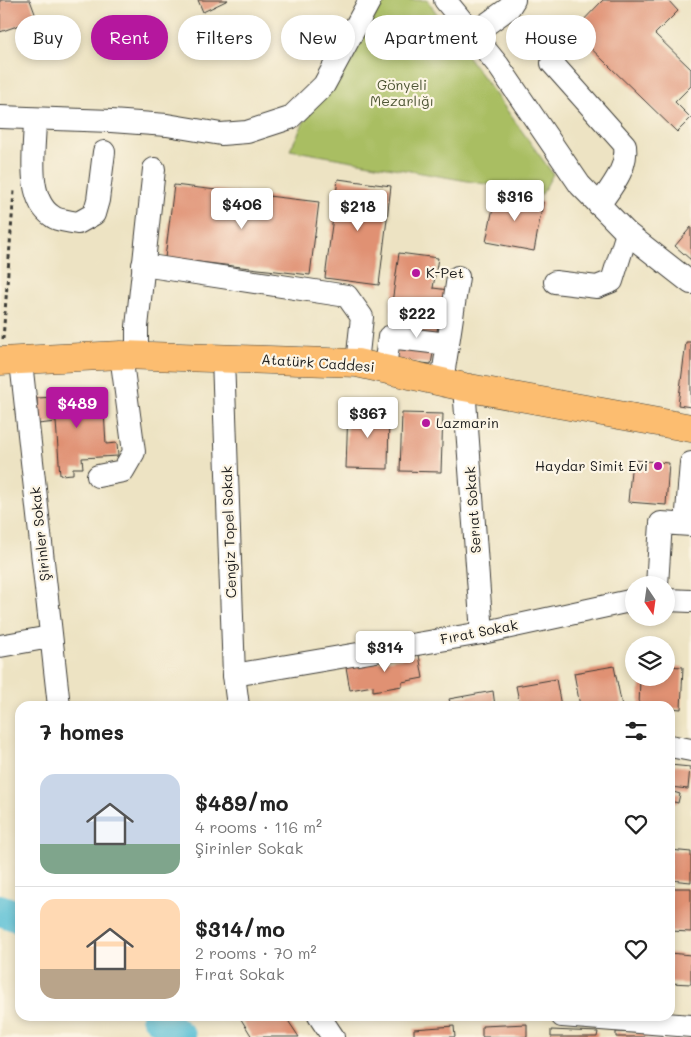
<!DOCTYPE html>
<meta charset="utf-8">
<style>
body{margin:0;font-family:Mali,sans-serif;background:#f6f6f6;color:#222;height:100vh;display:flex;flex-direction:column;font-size:19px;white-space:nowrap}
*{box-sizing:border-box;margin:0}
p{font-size:16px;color:#767676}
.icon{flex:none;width:28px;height:28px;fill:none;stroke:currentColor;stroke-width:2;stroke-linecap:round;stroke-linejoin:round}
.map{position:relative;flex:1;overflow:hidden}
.sheet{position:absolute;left:15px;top:701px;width:660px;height:320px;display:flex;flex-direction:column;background:#fff;border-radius:15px;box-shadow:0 2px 8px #0003}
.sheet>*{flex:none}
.guide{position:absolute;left:15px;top:15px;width:661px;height:45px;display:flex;gap:10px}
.needle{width:32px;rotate:167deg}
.controls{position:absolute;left:625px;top:576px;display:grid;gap:10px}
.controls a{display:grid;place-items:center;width:50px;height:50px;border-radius:50%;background:#fff;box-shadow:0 2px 8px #0003;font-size:25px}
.price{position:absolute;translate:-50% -42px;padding:0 11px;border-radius:5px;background:#fff;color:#222;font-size:16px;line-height:32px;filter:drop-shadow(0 1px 2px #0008)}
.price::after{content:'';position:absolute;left:50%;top:30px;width:15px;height:11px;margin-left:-8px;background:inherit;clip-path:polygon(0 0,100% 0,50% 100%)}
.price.on{background:#b5179e;color:#fff}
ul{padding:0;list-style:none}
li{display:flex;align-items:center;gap:15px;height:125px;padding:0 25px}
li+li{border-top:1px solid #e0e0e0}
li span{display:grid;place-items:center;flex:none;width:140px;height:100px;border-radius:15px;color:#555}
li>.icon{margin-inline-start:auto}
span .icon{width:60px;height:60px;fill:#fffc;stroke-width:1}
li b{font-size:21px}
h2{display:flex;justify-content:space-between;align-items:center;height:60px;padding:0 25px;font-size:21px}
.chip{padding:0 18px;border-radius:22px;background:#fff;box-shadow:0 2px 8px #0003;font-size:18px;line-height:45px}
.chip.on{background:#b5179e;color:#fff}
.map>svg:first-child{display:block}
.green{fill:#a9be62;stroke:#626d3f}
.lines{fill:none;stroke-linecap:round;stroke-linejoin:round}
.river{stroke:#58bfd6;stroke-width:32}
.building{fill:#e09173}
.minor-casing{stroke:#3b3a35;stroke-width:24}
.major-casing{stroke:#3b3a35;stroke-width:29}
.path{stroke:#3b3a35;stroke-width:3;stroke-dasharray:4 4;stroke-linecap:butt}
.minor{stroke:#fff;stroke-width:22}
.major{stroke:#fcbd6f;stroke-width:28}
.poi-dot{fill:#b5179e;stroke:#fcf5e5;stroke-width:2}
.labels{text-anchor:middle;stroke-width:4.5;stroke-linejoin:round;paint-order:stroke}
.park-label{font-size:14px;fill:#4d5534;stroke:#fcf5e5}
.poi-label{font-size:14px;fill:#1c1c1c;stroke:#fcf5e5;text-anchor:start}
.street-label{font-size:14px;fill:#1c1c1c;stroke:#fcf5e5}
</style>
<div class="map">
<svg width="691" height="1037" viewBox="0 0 691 1037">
<rect width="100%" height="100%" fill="#fcf5e5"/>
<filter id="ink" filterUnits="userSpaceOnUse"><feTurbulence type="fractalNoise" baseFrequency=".02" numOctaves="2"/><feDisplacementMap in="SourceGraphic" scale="10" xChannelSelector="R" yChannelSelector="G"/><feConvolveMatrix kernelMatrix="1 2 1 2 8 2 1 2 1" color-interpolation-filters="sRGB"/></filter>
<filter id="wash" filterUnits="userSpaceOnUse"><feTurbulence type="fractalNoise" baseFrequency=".0096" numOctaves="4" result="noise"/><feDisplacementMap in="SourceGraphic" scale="20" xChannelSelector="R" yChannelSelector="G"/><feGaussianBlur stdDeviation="1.12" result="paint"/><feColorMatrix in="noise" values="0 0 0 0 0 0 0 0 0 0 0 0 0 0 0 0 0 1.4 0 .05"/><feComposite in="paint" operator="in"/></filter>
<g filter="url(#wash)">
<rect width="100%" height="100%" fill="#ede3c3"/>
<path class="green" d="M 364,0 L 427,0 L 553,174 L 542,194 L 290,150 Z"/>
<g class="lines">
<g class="river">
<path d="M 0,910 L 20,917"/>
<path d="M 157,1016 L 180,1037"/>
</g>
</g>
<g id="blocks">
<g class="building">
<path d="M 0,0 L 30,0 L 37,19 L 0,32 Z"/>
<path d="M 198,0 L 228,0 L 203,12 Z"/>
<path d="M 603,0 L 668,0 L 678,11 L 655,34 L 691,69 L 691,86 L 675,102 L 691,118 L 677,132 L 573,31 Z"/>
<path d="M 338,179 L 391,186 L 379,285 L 325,278 Z"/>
<path d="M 174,185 L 319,202 L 310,275 L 165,258 Z"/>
<path d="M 496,193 L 543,202 L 534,251 L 486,242 Z"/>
<path d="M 691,227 L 691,260 L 675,246 Z"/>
<path d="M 399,253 L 438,258 L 433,288 L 449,290 L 445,318 L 391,310 Z"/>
<path d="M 403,314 L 439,320 L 431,364 L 396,360 Z"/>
<path d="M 686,342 L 691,342 L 691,407 L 678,405 Z"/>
<path d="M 103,394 L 106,444 L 117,443 L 118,456 L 82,458 L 83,468 L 73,468 L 73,474 L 60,475 L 56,422 L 38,424 L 37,398 Z"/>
<path d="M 348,409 L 389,410 L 388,469 L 346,468 Z"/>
<path d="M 402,413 L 443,414 L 441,472 L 400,471 Z"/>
<path d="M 632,460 L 669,463 L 666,505 L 628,502 Z"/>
<path d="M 419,655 L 423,678 L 402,682 L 402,686 L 373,691 L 373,686 L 350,690 L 346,667 Z"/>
<path d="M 614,666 L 622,706 L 580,706 L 574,673 Z"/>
<path d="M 666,666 L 683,667 L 681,709 L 670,708 L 670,706 L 639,706 L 640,678 L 666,678 Z"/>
<path d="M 556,679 L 561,706 L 520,706 L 516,686 Z"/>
<path d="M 493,691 L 495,706 L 451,706 L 449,699 Z"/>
<path d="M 670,765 L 690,767 L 688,789 L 670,787 Z"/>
<path d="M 670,791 L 680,794 L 678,803 L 670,801 Z"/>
<path d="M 670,850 L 691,852 L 691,882 L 670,880 Z"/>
<path d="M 670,888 L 691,888 L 691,932 L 670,931 Z"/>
<path d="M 670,953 L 691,955 L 691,984 L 670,983 Z"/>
<path d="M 239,1016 L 285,1016 L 299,1037 L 252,1037 Z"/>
<path d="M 527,1024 L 527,1037 L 482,1037 L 482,1026 Z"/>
<path d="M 454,1026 L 455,1037 L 414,1037 L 414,1029 Z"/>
<path d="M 551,1030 L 598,1032 L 597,1037 L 551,1037 Z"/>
<path d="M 616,1032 L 663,1034 L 663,1037 L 616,1037 Z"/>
</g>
</g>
</g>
<g filter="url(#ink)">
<use href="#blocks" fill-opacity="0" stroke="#3b3a35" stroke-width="1"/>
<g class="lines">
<defs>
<g id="minor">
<path d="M 445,0 L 498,65 L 580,185 L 627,233 L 691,283"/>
<path d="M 473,34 L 509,8 L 514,0"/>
<path d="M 552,63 L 625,145 C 628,168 612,186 599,205"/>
<path d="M 0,117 L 111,121 L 167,125 L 221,134 L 247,132 L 290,118 L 324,85 L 370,0"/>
<path d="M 35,119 C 35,148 25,198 52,216 C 58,221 70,221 78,223 L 94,214 L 98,200 L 104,152"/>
<path d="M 143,265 L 347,296 L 362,317 L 357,363"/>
<path d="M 555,282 L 597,287 L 612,281 L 627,233"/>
<path d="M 448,344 L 458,277"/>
<path d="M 137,356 L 137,327 L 154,169"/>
<path d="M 223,358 L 234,675 L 238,706"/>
<path d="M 21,362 L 59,706"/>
<path d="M 385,368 L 389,337 L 448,344 L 442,381"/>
<path d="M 464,387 L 482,633"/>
<path d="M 98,476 L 123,471 L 134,452 L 121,355"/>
<path d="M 686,524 L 691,463"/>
<path d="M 657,585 L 661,523 L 691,525"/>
<path d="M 666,600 L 691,601"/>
<path d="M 0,646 L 50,637"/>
<path d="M 234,675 L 482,633 L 634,600"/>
<path d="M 670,746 L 691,750"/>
<path d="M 319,1016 L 333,1037"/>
<path d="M 562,1016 L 691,1026"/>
</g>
<path id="major" d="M 0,361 L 121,355 L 357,363 L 464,387 L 691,428"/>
</defs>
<use href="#minor" class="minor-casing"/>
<use href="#major" class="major-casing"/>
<path class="path" d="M 3,339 L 14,191"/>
<use href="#minor" class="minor"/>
<use href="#major" class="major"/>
</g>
</g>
<g class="poi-dot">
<circle cx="416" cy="273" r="5"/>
<circle cx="426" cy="423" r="5"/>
<circle cx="658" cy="466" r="5"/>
</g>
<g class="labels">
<g class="park-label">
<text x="402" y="90">Gönyeli<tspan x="402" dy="16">Mezarlığı</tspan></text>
</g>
<g class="poi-label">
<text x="426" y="278">K-Pet</text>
<text x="436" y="428">Lazmarin</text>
<text x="648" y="471" text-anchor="end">Haydar Simit Evi</text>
</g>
<g class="street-label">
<text transform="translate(318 363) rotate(4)" y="5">Atatürk Caddesi</text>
<text transform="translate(473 510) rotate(-94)" y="5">Serıat Sokak</text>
<text transform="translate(229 532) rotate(-92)" y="5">Cengiz Topel Sokak</text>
<text transform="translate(40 534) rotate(-96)" y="5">Şirinler Sokak</text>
<text transform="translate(479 632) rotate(-11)" y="5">Fırat Sokak</text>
</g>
</g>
</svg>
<div class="controls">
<a><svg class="needle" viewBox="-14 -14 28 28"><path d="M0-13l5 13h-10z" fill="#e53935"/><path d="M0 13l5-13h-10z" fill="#767676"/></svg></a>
<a><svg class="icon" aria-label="layers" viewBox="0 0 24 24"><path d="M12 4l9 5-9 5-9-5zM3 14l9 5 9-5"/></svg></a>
</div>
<b class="price" style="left:515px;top:222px">$316</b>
<b class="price" style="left:242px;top:230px">$406</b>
<b class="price" style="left:358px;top:232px">$218</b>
<b class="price" style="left:417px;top:339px">$222</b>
<b class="price on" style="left:77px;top:429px">$489</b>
<b class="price" style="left:368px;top:439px">$367</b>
<b class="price" style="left:385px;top:673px">$314</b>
<div class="guide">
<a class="chip">Buy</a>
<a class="chip on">Rent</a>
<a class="chip">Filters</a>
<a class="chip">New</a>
<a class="chip">Apartment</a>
<a class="chip">House</a>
</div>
<section class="sheet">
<h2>7 homes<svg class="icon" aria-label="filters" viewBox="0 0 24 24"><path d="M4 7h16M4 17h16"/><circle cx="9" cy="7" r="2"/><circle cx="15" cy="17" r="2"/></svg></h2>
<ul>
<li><span style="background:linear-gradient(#c9d6e8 70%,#7fa58c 0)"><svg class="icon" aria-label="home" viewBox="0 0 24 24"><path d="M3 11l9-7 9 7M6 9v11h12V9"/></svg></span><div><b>$489/mo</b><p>4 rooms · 116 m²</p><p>Şirinler Sokak</p></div><svg class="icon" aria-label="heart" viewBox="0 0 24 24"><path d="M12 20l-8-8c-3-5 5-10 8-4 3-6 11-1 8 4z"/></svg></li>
<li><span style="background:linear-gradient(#ffd9b3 70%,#b9a48a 0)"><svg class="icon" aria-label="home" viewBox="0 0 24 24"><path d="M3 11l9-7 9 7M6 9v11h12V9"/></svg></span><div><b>$314/mo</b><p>2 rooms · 70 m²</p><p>Fırat Sokak</p></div><svg class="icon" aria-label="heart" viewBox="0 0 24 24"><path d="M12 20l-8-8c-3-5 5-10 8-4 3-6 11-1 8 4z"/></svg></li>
</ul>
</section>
</div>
